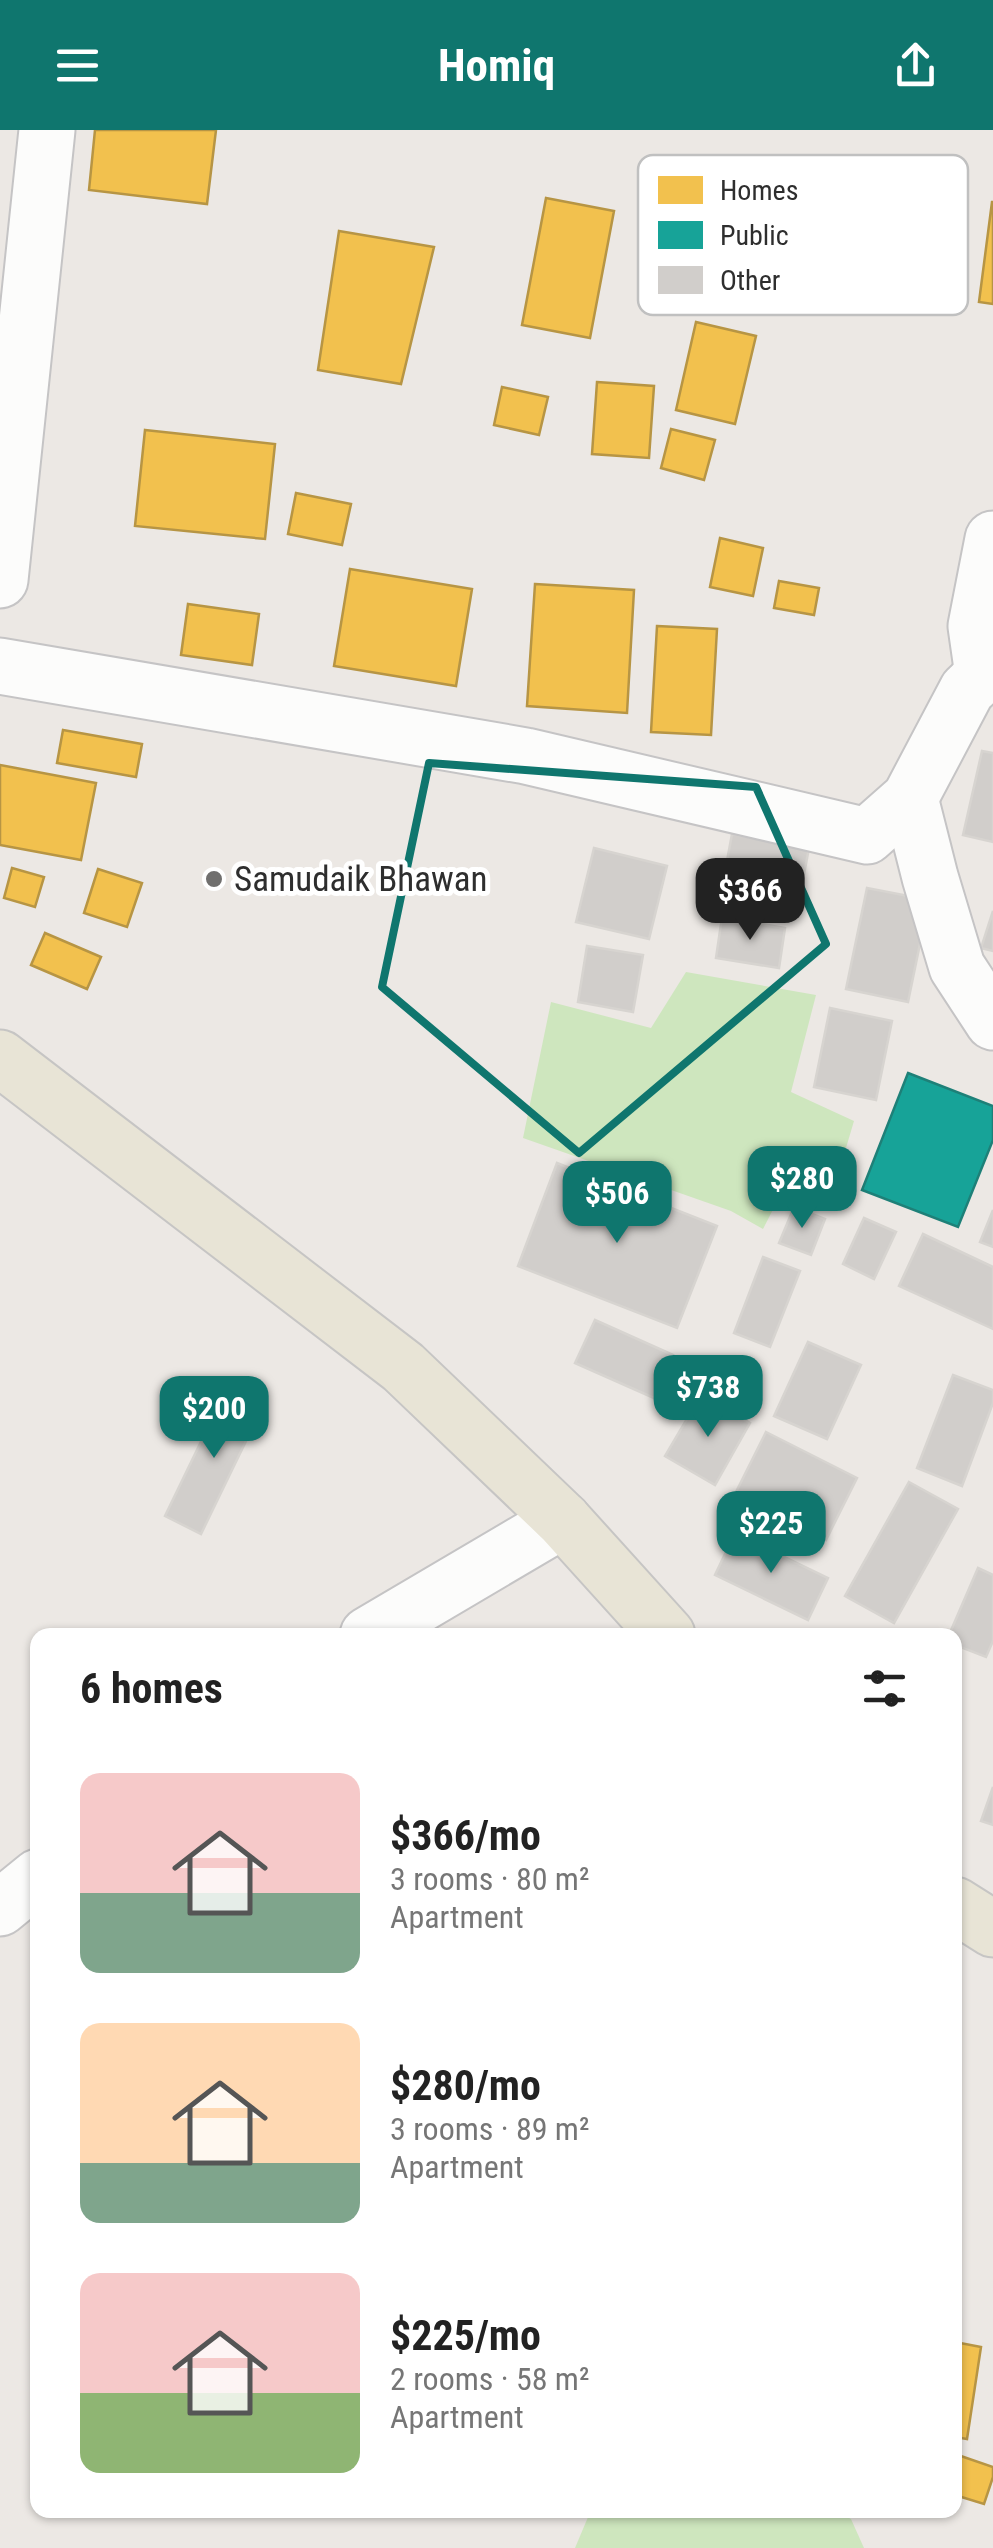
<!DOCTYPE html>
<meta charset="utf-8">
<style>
body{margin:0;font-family:"Roboto Condensed",sans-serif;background:#f6f6f6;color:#222;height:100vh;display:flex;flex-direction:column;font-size:38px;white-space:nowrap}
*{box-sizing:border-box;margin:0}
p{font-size:32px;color:#767676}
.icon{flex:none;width:55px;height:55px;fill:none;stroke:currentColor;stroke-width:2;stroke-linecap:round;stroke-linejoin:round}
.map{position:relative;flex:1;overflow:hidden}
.details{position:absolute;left:30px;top:1498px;width:932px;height:890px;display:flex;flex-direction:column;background:#fff;border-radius:20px;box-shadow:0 2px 8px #0004}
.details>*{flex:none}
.price{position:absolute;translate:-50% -85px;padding:0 22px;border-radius:20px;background:#0f766e;color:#fff;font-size:32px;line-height:65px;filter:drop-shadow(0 2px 5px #0008)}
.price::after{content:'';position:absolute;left:50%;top:60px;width:30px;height:22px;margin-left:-15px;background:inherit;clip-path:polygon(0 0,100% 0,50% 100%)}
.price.current{background:#222;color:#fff}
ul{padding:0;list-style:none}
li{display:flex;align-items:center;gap:30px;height:250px;padding:0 50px}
li span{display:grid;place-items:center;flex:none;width:280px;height:200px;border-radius:20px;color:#555}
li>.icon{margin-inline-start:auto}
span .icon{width:120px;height:120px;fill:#fffc;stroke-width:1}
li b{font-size:42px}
h2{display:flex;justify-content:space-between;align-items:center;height:120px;padding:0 50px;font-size:42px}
header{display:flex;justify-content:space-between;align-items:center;height:130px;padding:0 50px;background:#0f766e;color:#fff;font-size:45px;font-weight:700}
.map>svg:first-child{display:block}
.green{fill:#cee6be}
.homes{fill:#f2c14e;stroke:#b79544;stroke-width:2.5}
.public{fill:#17a398;stroke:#1e8078;stroke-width:2.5}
.building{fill:#d1cecb;stroke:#d7d4d0;stroke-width:2.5}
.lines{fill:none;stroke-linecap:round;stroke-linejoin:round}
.street-casing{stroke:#c5c4c5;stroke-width:59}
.primary-casing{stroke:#c6c5c4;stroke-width:59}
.street{stroke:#fcfcfb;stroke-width:55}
.primary{stroke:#e8e4d6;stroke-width:55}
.marked{fill:none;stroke:#0f766e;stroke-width:8;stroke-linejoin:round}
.poi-dot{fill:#706f6e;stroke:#fff;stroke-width:4}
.labels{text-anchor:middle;stroke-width:10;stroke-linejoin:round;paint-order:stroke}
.poi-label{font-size:35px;fill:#2e2e2e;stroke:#fff;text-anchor:start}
.key{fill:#fff;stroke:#c0c0c0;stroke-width:2.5}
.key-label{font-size:28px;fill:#2e2e2e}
</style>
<header><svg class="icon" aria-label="menu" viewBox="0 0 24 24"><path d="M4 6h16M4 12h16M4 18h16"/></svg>Homiq<svg class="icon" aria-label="share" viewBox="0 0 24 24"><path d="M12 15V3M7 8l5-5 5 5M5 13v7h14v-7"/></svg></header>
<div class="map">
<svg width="993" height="2418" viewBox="0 0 993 2418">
<rect width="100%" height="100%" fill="#ece8e4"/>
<g class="green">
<path d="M 686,842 L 816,865 L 791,962 L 854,991 L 832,1065 L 783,1060 L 763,1099 L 731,1081 L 523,1008 L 551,872 L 651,898 Z"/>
<path d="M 591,2380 L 834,2380 L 851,2389 L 864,2418 L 575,2418 Z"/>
</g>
<g class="homes">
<path d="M 95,0 L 216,0 L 207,74 L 89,60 Z"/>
<path d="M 546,68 L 614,81 L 590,208 L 522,195 Z"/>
<path d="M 992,72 L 993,72 L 993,174 L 979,172 Z"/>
<path d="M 339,101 L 434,117 L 401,254 L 318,240 Z"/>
<path d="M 696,192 L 756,206 L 735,294 L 676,280 Z"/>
<path d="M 597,252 L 654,256 L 649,328 L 592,324 Z"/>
<path d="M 502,257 L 548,267 L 539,305 L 494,295 Z"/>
<path d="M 671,299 L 715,310 L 704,350 L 661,338 Z"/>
<path d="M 145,300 L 275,314 L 265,409 L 135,396 Z"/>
<path d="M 296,363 L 351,374 L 342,415 L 288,404 Z"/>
<path d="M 720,408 L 763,418 L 753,466 L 710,457 Z"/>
<path d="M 350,439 L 472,459 L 456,556 L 334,536 Z"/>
<path d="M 779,451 L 819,458 L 814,485 L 774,478 Z"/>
<path d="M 535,454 L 634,460 L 627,583 L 527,576 Z"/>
<path d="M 188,474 L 259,484 L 252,535 L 181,525 Z"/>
<path d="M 657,496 L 717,499 L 711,605 L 651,602 Z"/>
<path d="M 63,600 L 142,614 L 136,647 L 57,633 Z"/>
<path d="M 0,635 L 96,653 L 81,730 L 0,715 Z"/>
<path d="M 12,738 L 44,747 L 35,777 L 4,768 Z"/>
<path d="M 98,739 L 142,753 L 127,797 L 84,783 Z"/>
<path d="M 45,803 L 101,827 L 87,859 L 31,835 Z"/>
<path d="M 955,2212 L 981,2217 L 967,2309 L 955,2307 Z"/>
<path d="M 955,2324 L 993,2337 L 993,2347 L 984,2374 L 955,2365 Z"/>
</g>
<path class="public" d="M 908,943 L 993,976 L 993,1010 L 958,1097 L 862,1060 Z"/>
<g class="building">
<path d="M 982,621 L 993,623 L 993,712 L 963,705 Z"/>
<path d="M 732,704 L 809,718 L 798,776 L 721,763 Z"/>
<path d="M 594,718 L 667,736 L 649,809 L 576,792 Z"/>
<path d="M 867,758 L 929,770 L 908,872 L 846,859 Z"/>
<path d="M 993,781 L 993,821 L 981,818 Z"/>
<path d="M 722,787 L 785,798 L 779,838 L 716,828 Z"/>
<path d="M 587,816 L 643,825 L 633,882 L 578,872 Z"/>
<path d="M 830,878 L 892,891 L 876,970 L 814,957 Z"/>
<path d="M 557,1033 L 717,1096 L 677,1198 L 518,1136 Z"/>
<path d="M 794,1077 L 825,1089 L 811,1125 L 779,1113 Z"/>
<path d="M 993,1080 L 993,1117 L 980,1112 Z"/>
<path d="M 864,1088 L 896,1102 L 874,1149 L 843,1134 Z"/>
<path d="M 923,1104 L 993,1137 L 993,1199 L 899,1156 Z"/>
<path d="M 763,1127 L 800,1141 L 770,1217 L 734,1203 Z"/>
<path d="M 595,1190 L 673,1225 L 654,1268 L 575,1233 Z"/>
<path d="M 808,1212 L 861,1235 L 827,1309 L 774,1286 Z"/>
<path d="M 953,1245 L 993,1260 L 993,1273 L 962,1356 L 917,1338 Z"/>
<path d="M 227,1258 L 263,1276 L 201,1404 L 165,1386 Z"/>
<path d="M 701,1265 L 750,1293 L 715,1355 L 665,1326 Z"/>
<path d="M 766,1302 L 857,1348 L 826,1410 L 735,1364 Z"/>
<path d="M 909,1352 L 958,1379 L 894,1493 L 845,1466 Z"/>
<path d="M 735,1403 L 828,1448 L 808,1490 L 715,1445 Z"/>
<path d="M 978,1438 L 993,1445 L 993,1511 L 986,1527 L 955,1515 L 955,1505 L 949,1505 Z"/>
<path d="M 993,1657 L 993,1695 L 981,1691 Z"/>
</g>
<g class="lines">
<defs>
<g id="street">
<path d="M 0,450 L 47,0"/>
<path d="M 0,536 L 526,626 L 867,706 L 910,668 L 967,560 L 993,535"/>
<path d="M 983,545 L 976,496 L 993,409"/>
<path d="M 910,668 L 930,747 L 957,837 L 993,892"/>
<path d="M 368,1505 L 563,1390"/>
<path d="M 0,1778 L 38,1747"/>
</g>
<g id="primary">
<path d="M 0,928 L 403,1237 L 563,1390 L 667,1505"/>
<path d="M 955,1775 L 993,1799"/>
</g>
</defs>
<use href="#street" class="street-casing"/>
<use href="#primary" class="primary-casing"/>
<use href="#street" class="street"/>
<use href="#primary" class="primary"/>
</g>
<path class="marked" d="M 429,633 L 756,657 L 826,814 L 579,1023 L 382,857 Z"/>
<circle class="poi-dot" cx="214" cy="749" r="10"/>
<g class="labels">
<g class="poi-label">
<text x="234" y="761">Samudaik Bhawan</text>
</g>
</g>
<rect x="638" y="25" width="330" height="160" rx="15" class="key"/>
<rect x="658" y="46" width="45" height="28" fill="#f2c14e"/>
<rect x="658" y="91" width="45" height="28" fill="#17a398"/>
<rect x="658" y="136" width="45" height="28" fill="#d1cecb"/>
<g class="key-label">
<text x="720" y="70">Homes</text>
<text x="720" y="115">Public</text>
<text x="720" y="160">Other</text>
</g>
</svg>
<b class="price current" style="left:750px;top:813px">$366</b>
<b class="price" style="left:802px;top:1101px">$280</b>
<b class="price" style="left:617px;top:1116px">$506</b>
<b class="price" style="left:708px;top:1310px">$738</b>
<b class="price" style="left:214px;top:1331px">$200</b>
<b class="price" style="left:771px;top:1446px">$225</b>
<section class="details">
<h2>6 homes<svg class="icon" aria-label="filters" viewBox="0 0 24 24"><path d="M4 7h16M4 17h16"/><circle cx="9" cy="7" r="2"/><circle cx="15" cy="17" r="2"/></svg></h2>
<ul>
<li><span style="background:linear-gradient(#f6c9c9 60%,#7fa58c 0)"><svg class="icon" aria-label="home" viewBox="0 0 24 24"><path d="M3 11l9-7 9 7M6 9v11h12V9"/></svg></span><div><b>$366/mo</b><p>3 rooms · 80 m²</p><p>Apartment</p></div></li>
<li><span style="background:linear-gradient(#ffd9b3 70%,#7fa58c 0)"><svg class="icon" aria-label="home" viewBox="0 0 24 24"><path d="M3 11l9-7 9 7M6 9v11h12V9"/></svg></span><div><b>$280/mo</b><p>3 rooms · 89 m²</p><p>Apartment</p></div></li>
<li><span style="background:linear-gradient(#f6c9c9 60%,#8fb573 0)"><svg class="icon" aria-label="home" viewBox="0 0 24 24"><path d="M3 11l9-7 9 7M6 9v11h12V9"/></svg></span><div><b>$225/mo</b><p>2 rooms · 58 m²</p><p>Apartment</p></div></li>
</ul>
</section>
</div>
